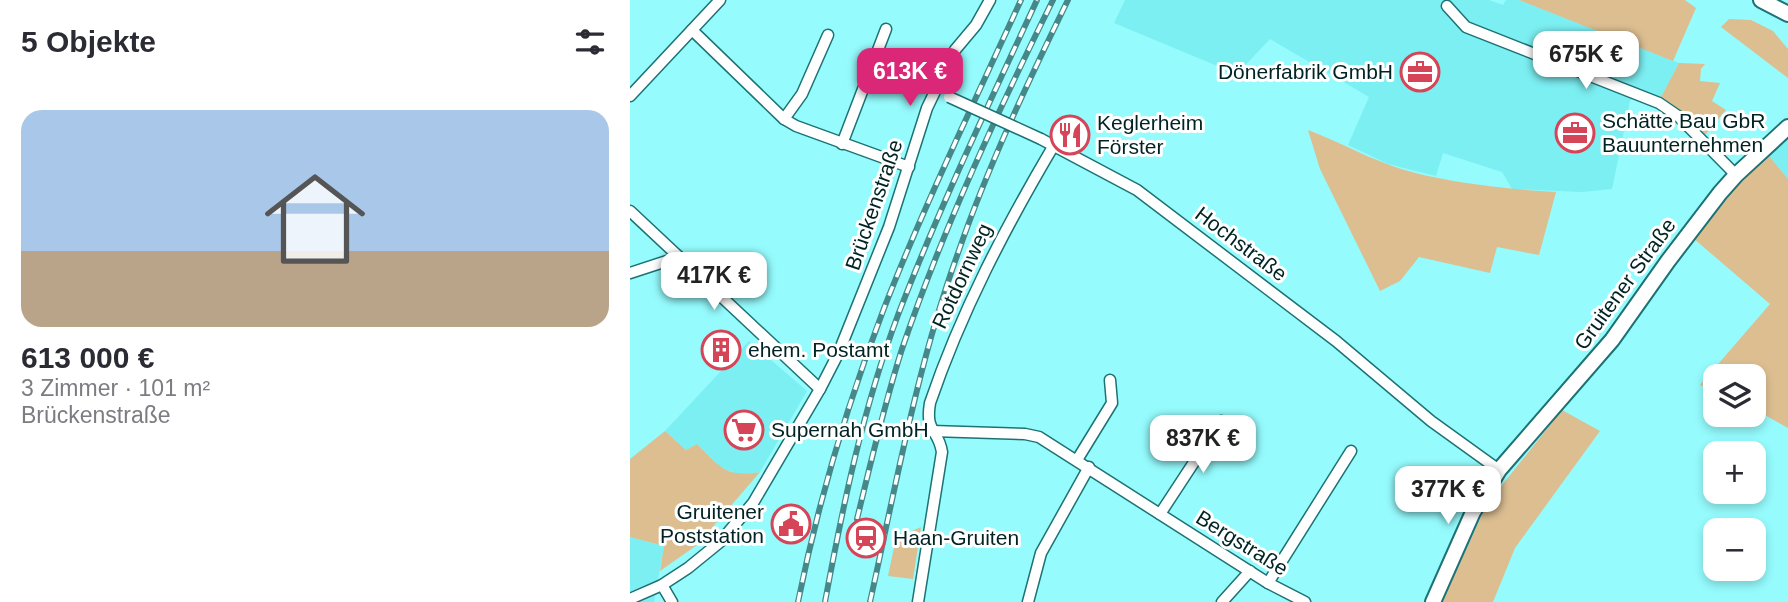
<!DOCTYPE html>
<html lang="de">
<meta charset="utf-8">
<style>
body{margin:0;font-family:Helvetica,sans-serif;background:#f7f7f7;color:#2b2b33;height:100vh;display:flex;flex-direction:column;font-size:26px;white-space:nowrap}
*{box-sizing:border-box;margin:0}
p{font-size:23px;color:#7c7c81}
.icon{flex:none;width:38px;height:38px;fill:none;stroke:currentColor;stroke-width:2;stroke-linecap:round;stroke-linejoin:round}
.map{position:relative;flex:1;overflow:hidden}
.details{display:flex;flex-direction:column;background:#fff;width:630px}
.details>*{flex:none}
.buttons{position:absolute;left:1073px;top:364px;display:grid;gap:14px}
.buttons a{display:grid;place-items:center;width:63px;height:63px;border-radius:14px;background:#fff;box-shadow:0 4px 10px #0003;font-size:35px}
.price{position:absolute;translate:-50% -60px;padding:0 16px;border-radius:14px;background:#fff;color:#222;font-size:23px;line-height:46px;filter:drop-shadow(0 2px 4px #0008)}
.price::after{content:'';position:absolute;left:50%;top:42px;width:21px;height:16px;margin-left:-10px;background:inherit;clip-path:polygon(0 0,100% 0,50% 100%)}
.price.active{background:#db2777;color:#fff}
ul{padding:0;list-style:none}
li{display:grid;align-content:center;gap:14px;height:371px;padding:0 21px}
li span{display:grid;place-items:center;height:217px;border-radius:21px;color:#555}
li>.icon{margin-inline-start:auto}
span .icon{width:126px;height:126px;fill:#fffc;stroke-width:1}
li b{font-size:30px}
h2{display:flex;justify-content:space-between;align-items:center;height:84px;padding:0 21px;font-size:30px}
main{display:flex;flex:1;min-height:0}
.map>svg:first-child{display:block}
.built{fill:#7ceff2}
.green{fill:#dcbe91}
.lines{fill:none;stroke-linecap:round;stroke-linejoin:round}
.minor-casing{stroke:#1d7274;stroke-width:13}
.secondary-casing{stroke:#1d7274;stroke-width:18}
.minor{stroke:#fff;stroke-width:10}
.secondary{stroke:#fff;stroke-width:14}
.rail-casing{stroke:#468889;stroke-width:6}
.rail{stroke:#fff;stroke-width:3.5;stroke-dasharray:10;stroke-linecap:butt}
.minor-bridge-casing{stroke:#1d7274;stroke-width:13;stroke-linecap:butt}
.minor-bridge{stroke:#fff;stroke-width:10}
.labels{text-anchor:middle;stroke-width:6;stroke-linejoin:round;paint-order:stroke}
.poi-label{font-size:21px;fill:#012323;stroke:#fff;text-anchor:start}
.street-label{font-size:21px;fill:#012323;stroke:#fff}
</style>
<main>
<section class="details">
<h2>5 Objekte<svg class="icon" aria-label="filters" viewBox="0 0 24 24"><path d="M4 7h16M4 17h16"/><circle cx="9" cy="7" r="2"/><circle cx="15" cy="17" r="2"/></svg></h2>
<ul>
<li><span style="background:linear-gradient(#a9c7e8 65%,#b9a48a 0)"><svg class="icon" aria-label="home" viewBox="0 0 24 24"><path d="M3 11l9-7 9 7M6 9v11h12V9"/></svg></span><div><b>613 000 €</b><p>3 Zimmer · 101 m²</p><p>Brückenstraße</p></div></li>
</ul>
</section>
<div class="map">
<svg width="1158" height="602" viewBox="0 0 1158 602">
<rect width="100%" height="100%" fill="#95fbfd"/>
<g class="built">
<path d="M 495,0 L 859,0 L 873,5 L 876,0 L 889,0 L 1049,63 L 1031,97 L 1012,90 L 1000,101 L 982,189 L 952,192 L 882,189 L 872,172 L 813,153 L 806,176 L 758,164 L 718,145 L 739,97 L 640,39 L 605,76 L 585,65 L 484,23 Z"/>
<path d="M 1158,139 L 1158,179 L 1139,156 Z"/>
<path d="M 119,341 L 177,391 L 130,472 L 109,475 L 90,467 L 67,444 L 56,450 L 35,431 Z"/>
<path d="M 0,537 L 34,546 L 24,602 L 0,602 Z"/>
</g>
<g class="green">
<path d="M 889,0 L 1055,0 L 1066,8 L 1043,61 Z"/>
<path d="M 1099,19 L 1121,20 L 1143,31 L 1158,49 L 1158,78 L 1091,27 Z"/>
<path d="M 1049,63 L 1075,64 L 1071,69 L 1070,81 L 1090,83 L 1082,101 L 1096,110 L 1075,135 L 1050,110 L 1031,97 Z"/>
<path d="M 678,130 C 705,140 730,154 757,164 C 804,182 876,189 926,192 L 909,255 L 867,247 L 860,273 L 789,257 L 770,281 L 750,291 L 690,169 Z"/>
<path d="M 1139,156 L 1158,179 L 1158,428 L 1124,409 L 1124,376 L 1085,376 L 1085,391 L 1070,385 L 1140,304 L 1063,238 L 1111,179 Z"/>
<path d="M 932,410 L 970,431 L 885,548 L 863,602 L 812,602 L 857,504 Z"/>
<path d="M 35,431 L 56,450 L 67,444 C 90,467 96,478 130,472 L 67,545 L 30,571 L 34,546 L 0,537 L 0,459 Z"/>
<path d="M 291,527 L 283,579 L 258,576 L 266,538 Z"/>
</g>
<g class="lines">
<defs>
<g id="minor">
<path d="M 817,6 L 836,27 L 1029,103 L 1048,116 L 1106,175"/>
<path d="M 62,30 L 154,119 L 166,126 L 279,167"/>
<path d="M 0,96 L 90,0"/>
<path d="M 154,119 L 172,94 L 198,35"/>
<path d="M 411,139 L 507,190 L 706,341 L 801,421 L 869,470"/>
<path d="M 212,144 L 256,29"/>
<path d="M 0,211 L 190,389"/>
<path d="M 0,273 L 49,257"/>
<path d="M 302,431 L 395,434 L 409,437 L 638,583 L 675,602"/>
<path d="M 447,460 L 482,403 L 480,380"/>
<path d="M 530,514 L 591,421"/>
<path d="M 638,583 L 721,451"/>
<path d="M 32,585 L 42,602"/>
<path d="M 0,599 L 32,585 L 58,568 L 90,542 L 123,503 L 190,389 L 208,354 L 259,227 L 297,108 L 325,50 L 346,25 L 360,0"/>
<path d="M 288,602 L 312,452 C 308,428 295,433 300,403 C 331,312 375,228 424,145"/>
<path d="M 398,602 L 411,553 L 459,467"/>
<path d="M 592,602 L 620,571"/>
</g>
<g id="secondary">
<path d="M 1131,0 L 1158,14"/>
<path d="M 803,602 L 843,512 L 869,470 L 982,340 L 1038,261 L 1090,193 L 1106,175 L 1158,127"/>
</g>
</defs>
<use href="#minor" class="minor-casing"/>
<use href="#secondary" class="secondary-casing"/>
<use href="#minor" class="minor"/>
<use href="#secondary" class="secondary"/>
<defs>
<g id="rail">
<path d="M 227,519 C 241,462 254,405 272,349 C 313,229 367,113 423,0"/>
<path d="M 168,602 C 188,503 217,405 253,311 C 294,205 344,103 391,0"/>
<path d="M 195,602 C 213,505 233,408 268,315 C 309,208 359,104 407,0"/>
<path d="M 240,602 C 266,485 287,366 328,253 C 358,166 398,82 438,0"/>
</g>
</defs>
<use href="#rail" class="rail-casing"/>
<use href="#rail" class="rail"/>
<defs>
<path id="minor-bridge" d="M 319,97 L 411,139"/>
</defs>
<use href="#minor-bridge" class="minor-bridge-casing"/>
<use href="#minor-bridge" class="minor-bridge"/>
</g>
<defs>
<symbol id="office-ring" viewBox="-11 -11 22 22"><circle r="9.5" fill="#fff" stroke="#d54457" stroke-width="1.5"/><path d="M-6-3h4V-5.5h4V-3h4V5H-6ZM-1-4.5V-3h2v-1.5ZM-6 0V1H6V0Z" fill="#d54457"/></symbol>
<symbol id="restaurant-ring" viewBox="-11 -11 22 22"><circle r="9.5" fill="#fff" stroke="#d54457" stroke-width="1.5"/><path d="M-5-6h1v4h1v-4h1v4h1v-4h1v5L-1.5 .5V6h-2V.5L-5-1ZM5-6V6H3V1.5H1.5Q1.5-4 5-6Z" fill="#d54457"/></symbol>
<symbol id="building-ring" viewBox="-11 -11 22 22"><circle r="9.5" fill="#fff" stroke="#d54457" stroke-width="1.5"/><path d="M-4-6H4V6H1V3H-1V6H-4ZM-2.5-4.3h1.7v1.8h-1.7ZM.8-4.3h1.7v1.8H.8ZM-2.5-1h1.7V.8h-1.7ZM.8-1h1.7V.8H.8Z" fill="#d54457"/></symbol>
<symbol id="supermarket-ring" viewBox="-11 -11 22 22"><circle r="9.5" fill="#fff" stroke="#d54457" stroke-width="1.5"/><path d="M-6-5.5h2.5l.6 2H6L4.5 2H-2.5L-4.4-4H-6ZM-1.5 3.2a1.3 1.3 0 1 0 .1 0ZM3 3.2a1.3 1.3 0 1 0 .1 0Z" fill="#d54457"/></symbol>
<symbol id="civic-ring" viewBox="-11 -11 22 22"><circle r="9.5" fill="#fff" stroke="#d54457" stroke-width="1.5"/><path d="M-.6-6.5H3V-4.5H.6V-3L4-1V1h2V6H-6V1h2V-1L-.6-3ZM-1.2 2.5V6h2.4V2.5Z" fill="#d54457"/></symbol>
<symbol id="station-ring" viewBox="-11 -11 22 22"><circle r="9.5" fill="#fff" stroke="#d54457" stroke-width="1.5"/><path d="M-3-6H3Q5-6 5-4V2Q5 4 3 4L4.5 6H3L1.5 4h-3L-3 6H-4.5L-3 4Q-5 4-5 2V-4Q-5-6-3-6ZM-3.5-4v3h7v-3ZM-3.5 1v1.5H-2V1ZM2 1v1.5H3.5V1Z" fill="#d54457"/></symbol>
</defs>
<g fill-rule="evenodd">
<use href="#office-ring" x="768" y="50" width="44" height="44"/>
<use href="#office-ring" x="923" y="111" width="44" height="44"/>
<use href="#restaurant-ring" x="418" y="113" width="44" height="44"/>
<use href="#building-ring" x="69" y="328" width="44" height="44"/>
<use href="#supermarket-ring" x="92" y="408" width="44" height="44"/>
<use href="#civic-ring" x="139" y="502" width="44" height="44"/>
<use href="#station-ring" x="214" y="516" width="44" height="44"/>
</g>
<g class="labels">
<g class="poi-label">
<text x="763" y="79" text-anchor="end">Dönerfabrik GmbH</text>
<text x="972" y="128">Schätte Bau GbR<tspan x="972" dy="24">Bauunternehmen</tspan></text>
<text x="467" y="130">Keglerheim<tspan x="467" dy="24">Förster</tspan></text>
<text x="118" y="357">ehem. Postamt</text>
<text x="141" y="437">Supernah GmbH</text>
<text x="134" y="519" text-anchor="end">Gruitener<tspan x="134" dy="24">Poststation</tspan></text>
<text x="263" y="545">Haan-Gruiten</text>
</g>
<g class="street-label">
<text transform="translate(244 205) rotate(-71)" y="7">Brückenstraße</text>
<text transform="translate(611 244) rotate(37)" y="7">Hochstraße</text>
<text transform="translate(332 276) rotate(-65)" y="7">Rotdornweg</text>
<text transform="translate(995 284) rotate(-54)" y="7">Gruitener Straße</text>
<text transform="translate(612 543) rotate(32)" y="7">Bergstraße</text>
</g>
</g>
</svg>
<div class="buttons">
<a><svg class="icon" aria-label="layers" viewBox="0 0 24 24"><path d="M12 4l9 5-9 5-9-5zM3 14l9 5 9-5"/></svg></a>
<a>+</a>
<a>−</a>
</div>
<b class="price" style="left:956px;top:91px">675K €</b>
<b class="price active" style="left:280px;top:108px">613K €</b>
<b class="price" style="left:84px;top:312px">417K €</b>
<b class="price" style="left:573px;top:475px">837K €</b>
<b class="price" style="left:818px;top:526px">377K €</b>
</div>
</main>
